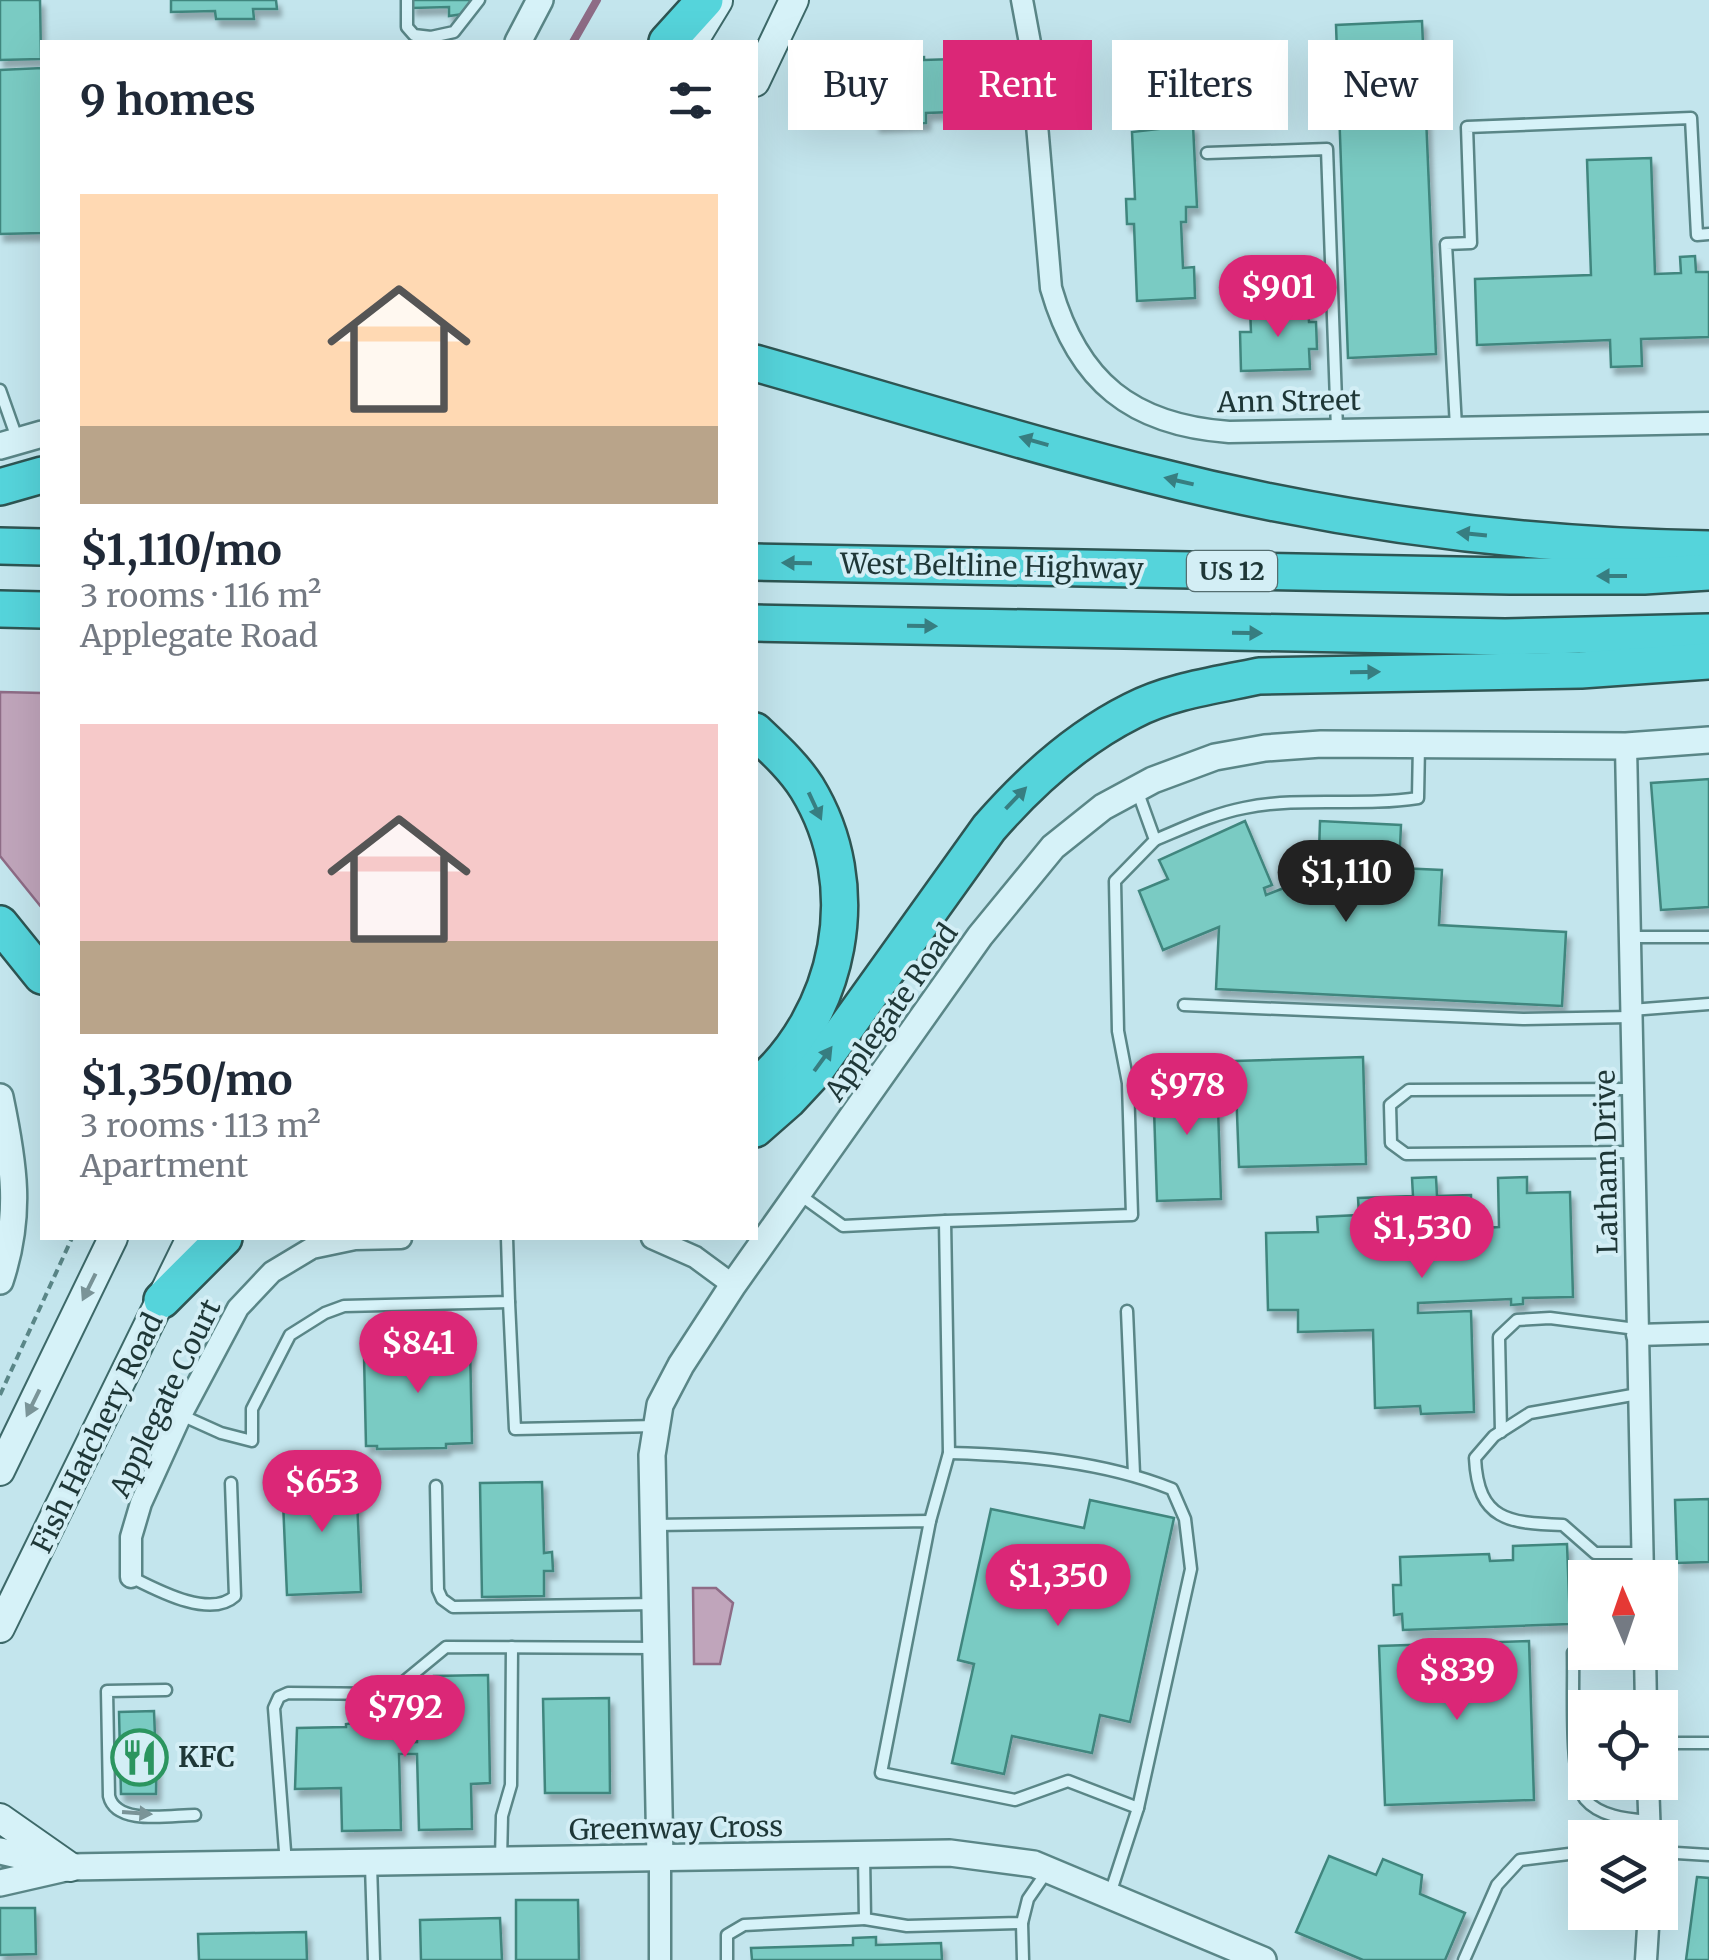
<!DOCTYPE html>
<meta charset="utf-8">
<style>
body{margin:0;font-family:Merriweather,serif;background:#f2f2f3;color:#1f2937;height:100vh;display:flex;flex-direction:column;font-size:38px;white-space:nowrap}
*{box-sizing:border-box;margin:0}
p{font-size:32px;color:#747a83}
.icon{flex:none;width:55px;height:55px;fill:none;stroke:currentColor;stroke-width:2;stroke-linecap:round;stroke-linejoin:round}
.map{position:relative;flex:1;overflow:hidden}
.details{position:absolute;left:40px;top:40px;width:718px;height:1200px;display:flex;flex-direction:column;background:#fff;border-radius:0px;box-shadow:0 10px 40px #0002}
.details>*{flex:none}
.hud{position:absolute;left:788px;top:40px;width:770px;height:90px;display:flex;gap:20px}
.needle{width:65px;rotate:358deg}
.controls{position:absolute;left:1568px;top:1560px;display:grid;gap:20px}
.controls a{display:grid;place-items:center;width:110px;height:110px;border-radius:0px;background:#fff;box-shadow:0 10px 40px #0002;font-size:50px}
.price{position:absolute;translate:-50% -85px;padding:0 22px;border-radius:35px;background:#db2777;color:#fff;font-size:32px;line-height:65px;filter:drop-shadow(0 2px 5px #0008)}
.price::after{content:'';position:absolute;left:50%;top:60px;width:30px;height:22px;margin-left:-15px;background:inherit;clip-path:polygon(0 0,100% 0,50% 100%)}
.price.selected{background:#222;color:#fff}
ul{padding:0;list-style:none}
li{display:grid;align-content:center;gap:20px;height:530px;padding:0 40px}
li span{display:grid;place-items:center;height:310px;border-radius:0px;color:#555}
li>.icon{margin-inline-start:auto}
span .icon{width:180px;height:180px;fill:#fffc;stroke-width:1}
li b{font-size:42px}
h2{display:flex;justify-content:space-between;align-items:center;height:120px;padding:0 40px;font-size:42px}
.tag{padding:0 35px;border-radius:0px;background:#fff;box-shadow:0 10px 40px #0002;font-size:35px;line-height:90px}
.tag.selected{background:#db2777;color:#fff}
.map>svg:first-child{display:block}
.water{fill:#c0a5bb;stroke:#8e6c86;stroke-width:2.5}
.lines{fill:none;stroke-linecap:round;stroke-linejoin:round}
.stream{stroke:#8e6c86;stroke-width:8}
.building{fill:#7acbc3;stroke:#40867e;stroke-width:2.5;filter:url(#shadow)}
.service-casing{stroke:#5a8687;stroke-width:15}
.minor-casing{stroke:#5a8687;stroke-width:25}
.tertiary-casing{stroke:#5a8687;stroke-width:30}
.secondary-casing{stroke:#3d6969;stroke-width:32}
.motorway-casing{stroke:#2e5553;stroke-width:40}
.path{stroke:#5a8687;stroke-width:4;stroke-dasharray:8 5;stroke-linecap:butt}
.service{stroke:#d6f2f8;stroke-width:10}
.minor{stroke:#d6f2f8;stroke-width:20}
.tertiary{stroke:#d6f2f8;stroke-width:25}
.secondary{stroke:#d6f2f8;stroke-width:28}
.motorway{stroke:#55d4db;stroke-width:35}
.oneway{fill:#377e81}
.oneway2{fill:#7a9498}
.labels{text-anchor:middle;stroke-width:8;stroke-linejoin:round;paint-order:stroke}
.shield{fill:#d3eef5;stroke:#546e70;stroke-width:2.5}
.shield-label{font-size:25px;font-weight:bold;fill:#1e3737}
.street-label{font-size:28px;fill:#1e3737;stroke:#d3eef5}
.poi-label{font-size:28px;font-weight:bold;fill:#1e3737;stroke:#d3eef5;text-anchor:start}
</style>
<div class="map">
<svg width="1709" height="1960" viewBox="0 0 1709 1960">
<defs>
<filter id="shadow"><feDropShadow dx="4" dy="7" stdDeviation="2.5" flood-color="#0004"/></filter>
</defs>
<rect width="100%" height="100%" fill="#c3e5ed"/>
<g class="water">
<path d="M 0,692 L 42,693 L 42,908 L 0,856 Z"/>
<path d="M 693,1588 L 716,1588 L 733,1603 L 720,1664 L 694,1664 Z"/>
</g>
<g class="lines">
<path class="stream" d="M 573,42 L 597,0"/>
</g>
<g class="building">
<path d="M 0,0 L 40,0 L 41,59 L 0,60 Z"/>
<path d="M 171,0 L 276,0 L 277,9 L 253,9 L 254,19 L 216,19 L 215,11 L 171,12 Z"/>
<path d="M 412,0 L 471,0 L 463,14 L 449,16 L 449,7 L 412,8 Z"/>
<path d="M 1422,21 L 1436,354 L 1348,358 L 1336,25 Z"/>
<path d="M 924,57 L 924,60 L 954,59 L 953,112 L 926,113 L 926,123 L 876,125 L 876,111 L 862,111 L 861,85 L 875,84 L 874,73 L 889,73 L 889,67 L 906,66 L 906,58 Z"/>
<path d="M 42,68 L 42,233 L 0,234 L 0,70 Z"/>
<path d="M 1193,125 L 1197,207 L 1186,207 L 1186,222 L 1181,222 L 1183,268 L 1194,267 L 1195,298 L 1137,301 L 1134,224 L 1127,224 L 1126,199 L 1135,199 L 1132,132 Z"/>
<path d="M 1651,158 L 1655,274 L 1681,273 L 1680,257 L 1695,256 L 1696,272 L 1709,272 L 1709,337 L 1641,339 L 1642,366 L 1611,367 L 1610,340 L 1477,345 L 1475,279 L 1591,275 L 1587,160 Z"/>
<path d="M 1308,307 L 1309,322 L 1316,322 L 1317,349 L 1309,349 L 1310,369 L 1241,371 L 1240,332 L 1251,332 L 1250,308 Z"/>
<path d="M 1709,779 L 1709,907 L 1661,910 L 1651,783 Z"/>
<path d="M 1245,821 L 1272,885 L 1264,888 L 1266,895 L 1299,882 L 1318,883 L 1320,821 L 1401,825 L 1399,868 L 1442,870 L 1439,925 L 1566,932 L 1562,1006 L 1216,989 L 1219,927 L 1163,950 L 1139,891 L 1168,879 L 1159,860 Z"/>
<path d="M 1363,1057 L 1366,1164 L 1239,1167 L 1235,1061 Z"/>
<path d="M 1217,1076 L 1221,1199 L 1157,1201 L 1153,1078 Z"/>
<path d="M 1436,1177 L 1437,1196 L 1471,1195 L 1472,1238 L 1482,1237 L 1482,1228 L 1499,1227 L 1498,1178 L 1527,1177 L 1527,1193 L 1570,1192 L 1573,1297 L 1523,1298 L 1523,1304 L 1511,1305 L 1511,1299 L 1418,1303 L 1418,1313 L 1471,1311 L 1474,1412 L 1421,1414 L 1420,1406 L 1375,1408 L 1373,1330 L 1298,1332 L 1298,1310 L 1268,1310 L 1266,1233 L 1318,1232 L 1317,1217 L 1359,1215 L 1358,1198 L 1413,1196 L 1412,1178 Z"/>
<path d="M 411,1341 L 411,1346 L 470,1344 L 472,1443 L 446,1444 L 446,1448 L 377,1449 L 377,1446 L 366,1446 L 364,1355 L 377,1355 L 377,1342 Z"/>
<path d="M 356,1475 L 361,1592 L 287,1595 L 282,1478 Z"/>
<path d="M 542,1482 L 544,1553 L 552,1552 L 553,1571 L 544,1571 L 544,1596 L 482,1597 L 480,1483 Z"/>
<path d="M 1709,1499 L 1709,1562 L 1677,1563 L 1675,1500 Z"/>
<path d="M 1090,1500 L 1174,1518 L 1130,1722 L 1100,1715 L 1092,1753 L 1012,1736 L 1004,1774 L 952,1763 L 974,1664 L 958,1660 L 991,1509 L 1084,1528 Z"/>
<path d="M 1567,1544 L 1570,1624 L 1403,1630 L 1402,1614 L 1394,1615 L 1393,1585 L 1401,1585 L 1400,1557 L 1489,1554 L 1490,1561 L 1513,1560 L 1513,1546 Z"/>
<path d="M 1529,1641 L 1534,1800 L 1385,1805 L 1379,1646 Z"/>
<path d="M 488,1675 L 490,1783 L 471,1784 L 472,1829 L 419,1830 L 417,1754 L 399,1754 L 401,1830 L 342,1831 L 341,1788 L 295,1789 L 297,1728 L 346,1727 L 346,1724 L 362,1722 L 362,1711 L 377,1711 L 377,1726 L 398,1726 L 399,1743 L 417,1742 L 417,1690 L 434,1690 L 434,1676 Z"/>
<path d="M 609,1698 L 610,1793 L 545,1793 L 543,1699 Z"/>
<path d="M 154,1711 L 155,1737 L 157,1737 L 156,1794 L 121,1794 L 119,1712 Z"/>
<path d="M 1329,1856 L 1376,1875 L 1383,1859 L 1422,1875 L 1420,1894 L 1465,1913 L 1445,1960 L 1363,1960 L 1296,1932 Z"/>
<path d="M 1697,1877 L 1709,1878 L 1709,1960 L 1686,1960 Z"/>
<path d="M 516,1900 L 578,1900 L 579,1960 L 516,1960 Z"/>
<path d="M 0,1908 L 35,1908 L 36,1954 L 0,1955 Z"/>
<path d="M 500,1918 L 502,1960 L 421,1960 L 420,1920 Z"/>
<path d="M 306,1932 L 307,1960 L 199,1960 L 198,1934 Z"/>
<path d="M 876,1937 L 876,1945 L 941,1943 L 942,1960 L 752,1960 L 751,1948 L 853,1945 L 853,1938 Z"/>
</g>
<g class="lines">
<defs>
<g id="service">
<path d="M 407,0 L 407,27 L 414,35 L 431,37 L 454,32 L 479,0"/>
<path d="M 1207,153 L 1327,149 L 1337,429"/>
<path d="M 0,390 L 18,441"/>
<path d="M 1456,427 L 1446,244 L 1471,243 L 1467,127 L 1691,118 L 1697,235 L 1709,234"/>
<path d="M 1155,840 C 1184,828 1213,814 1244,808 C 1301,796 1361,807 1418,798 L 1419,745"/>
<path d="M 1630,937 L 1709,937"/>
<path d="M 1184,1005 L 1523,1019 L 1630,1017"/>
<path d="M 1631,1010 L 1709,1004"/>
<path d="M 1632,1089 L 1409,1090 L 1390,1105 L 1391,1143 L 1406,1154 L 1633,1152"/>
<path d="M 800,1195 L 843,1226 L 945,1221 L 949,1453 L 930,1521"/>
<path d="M 945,1221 L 1132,1215 L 1128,1083 L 1118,1031 L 1115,881 L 1155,840 L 1137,790"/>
<path d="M 509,1302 L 515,1429 L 656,1426"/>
<path d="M 1127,1311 L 1134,1474"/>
<path d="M 1638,1394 L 1530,1413 L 1494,1436 L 1475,1458 C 1478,1521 1509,1523 1563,1525 L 1595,1553 L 1642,1553"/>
<path d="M 181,1415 L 221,1433 L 252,1441 L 252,1409 L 290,1335 L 325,1313 L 344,1306 L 509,1302 L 507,1238"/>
<path d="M 1501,1432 L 1499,1337 L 1517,1320 L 1550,1318 L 1636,1329"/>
<path d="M 949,1453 C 1024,1455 1102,1461 1172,1489 L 1185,1519 L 1191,1569 L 1138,1808"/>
<path d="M 436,1486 L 438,1590 L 442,1599 L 453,1607 L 655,1604"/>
<path d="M 654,1525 L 930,1521 L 881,1773 L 1015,1800 L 1068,1781 L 1138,1808 L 1110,1894"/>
<path d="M 131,1577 C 157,1590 210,1619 235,1596 L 231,1483"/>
<path d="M 1585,1645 L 1573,1653 C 1574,1684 1569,1778 1585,1799 C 1600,1817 1628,1819 1649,1821"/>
<path d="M 166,1690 L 107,1691 L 109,1796 C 116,1826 171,1815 195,1815"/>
<path d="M 1660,1743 L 1709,1743"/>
<path d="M 1660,1852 L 1709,1855"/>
<path d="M 864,1855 L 865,1919 L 907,1926 L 1022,1923 L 1028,1899 L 1048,1870"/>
<path d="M 501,1860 L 502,1816 L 511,1785 L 512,1647"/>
<path d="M 286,1864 L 274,1708 L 279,1697 L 288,1693 L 389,1694 L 446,1647 L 655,1648"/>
<path d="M 371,1865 L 374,1960"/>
<path d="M 1022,1923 L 1023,1960"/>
<path d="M 727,1960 L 727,1935 L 744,1925 L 865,1919"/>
<path d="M 1464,1960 L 1497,1885 L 1520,1860 L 1585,1852"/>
</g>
<g id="minor">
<path d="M 1022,0 L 1030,43 L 1051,288 C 1078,382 1132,425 1229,432 L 1709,423"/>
<path d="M 1626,746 L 1643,1578"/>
<path d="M 652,1238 L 695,1257 L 733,1285"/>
<path d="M 1637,1335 L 1709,1333"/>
<path d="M 131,1577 L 131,1537 L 141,1503 L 181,1415 L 238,1308 L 272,1272 L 312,1248 L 355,1239 L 401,1238"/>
<path d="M 1645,1652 L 1646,1708"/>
<path d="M 1648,1782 L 1650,1838"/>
<path d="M 660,1859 L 660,1960"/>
<path d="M 1646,1960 L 1649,1912"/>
</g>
<g id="tertiary">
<path d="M 518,42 L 540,0"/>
<path d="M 0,446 L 42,434"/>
<path d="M 0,1097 C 14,1164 22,1215 0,1281"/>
<path d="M 0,1851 L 65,1866"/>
<path d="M 660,1859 L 652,1455 L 660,1405 L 681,1365 L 733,1285 L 980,936 L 1053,847 L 1103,807 L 1153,780 L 1215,757 L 1265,748 L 1321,744 L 1626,746 L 1709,740"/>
<path d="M 0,1883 L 70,1867 L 950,1853 L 1034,1864 L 1263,1960"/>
</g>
<g id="secondary">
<path d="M 693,42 L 718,1"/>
<path d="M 755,82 L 794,0"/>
<path d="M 0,1471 L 113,1238"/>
<path d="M 0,1628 L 191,1238"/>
<path d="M 0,1818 L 70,1867"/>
</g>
<g id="motorway">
<path d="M 667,42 L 705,0"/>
<path d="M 755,363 C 886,400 1016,441 1148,474 C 1331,521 1520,546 1709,549"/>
<path d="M 0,487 L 42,475"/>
<path d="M 0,546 L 42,547"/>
<path d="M 755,562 L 1510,576 L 1644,576 L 1709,572"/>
<path d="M 0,609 L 42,610"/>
<path d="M 755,623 L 1505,637 L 1709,632"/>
<path d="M 755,731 C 774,749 793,766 807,788 C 867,886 841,1015 755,1088"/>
<path d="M 0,924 L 42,976"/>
<path d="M 755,1129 L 788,1100 L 815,1071 L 989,828 C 1030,781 1076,739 1132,711 C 1170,691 1217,685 1259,676 L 1581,670 L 1709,661"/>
<path d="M 162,1300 L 224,1238"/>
</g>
</defs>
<use href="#service" class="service-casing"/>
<use href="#minor" class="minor-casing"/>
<use href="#tertiary" class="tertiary-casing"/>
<use href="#secondary" class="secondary-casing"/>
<use href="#motorway" class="motorway-casing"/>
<path class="path" d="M 0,1395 L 72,1238"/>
<use href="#service" class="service"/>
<use href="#minor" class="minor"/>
<use href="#tertiary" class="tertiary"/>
<use href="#secondary" class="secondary"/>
<use href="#motorway" class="motorway"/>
</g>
<defs><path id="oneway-solid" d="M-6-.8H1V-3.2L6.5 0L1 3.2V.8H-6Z" transform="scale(2.5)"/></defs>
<g class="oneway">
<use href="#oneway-solid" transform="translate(1034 441) rotate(-164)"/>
<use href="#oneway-solid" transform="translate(1179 481) rotate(-167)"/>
<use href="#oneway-solid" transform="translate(1472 534) rotate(-174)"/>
<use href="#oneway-solid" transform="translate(797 563) rotate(-179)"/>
<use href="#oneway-solid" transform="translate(1612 576) rotate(180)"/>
<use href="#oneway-solid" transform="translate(922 626) rotate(1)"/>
<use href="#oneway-solid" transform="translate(1247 633) rotate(1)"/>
<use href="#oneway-solid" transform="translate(1365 672) rotate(-1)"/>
<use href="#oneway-solid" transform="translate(1016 798) rotate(-46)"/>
<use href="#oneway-solid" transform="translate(815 806) rotate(65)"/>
<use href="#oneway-solid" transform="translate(823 1059) rotate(-54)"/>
</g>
<g class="oneway2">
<use href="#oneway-solid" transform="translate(89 1287) rotate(116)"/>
<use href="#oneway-solid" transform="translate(33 1403) rotate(116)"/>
<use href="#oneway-solid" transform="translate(137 1813) rotate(4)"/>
</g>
<defs>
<symbol id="restaurant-ring" viewBox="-11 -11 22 22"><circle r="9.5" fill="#d3eef5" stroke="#2b955f" stroke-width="1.5"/><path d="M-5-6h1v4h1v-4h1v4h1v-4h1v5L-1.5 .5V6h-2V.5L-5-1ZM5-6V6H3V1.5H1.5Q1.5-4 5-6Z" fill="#2b955f"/></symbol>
</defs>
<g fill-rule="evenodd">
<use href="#restaurant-ring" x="108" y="1726" width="63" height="63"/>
</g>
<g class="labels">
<rect class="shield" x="1187" y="551" width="90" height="40" rx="8"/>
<g class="shield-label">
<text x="1232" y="580">US 12</text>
</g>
<g class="street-label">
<text transform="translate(1289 401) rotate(-1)" y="10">Ann Street</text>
<text transform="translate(992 566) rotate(1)" y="10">West Beltline Highway</text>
<text transform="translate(891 1012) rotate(-55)" y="10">Applegate Road</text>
<text transform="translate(1606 1162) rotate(-91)" y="10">Latham Drive</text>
<text transform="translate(165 1398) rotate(-64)" y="10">Applegate Court</text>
<text transform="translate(97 1433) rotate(-64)" y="10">Fish Hatchery Road</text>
<text transform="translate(676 1828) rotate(-1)" y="10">Greenway Cross</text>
</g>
<g class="poi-label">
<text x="178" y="1767">KFC</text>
</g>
</g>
</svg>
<div class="controls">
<a><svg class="needle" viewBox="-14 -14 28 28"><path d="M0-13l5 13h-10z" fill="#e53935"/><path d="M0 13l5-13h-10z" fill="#747a83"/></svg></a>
<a><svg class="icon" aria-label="locate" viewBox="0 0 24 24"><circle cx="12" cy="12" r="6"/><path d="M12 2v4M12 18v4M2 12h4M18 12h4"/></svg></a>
<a><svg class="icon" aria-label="layers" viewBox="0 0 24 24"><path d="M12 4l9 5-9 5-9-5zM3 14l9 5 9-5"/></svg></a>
</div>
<b class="price" style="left:1278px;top:340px">$901</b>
<b class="price selected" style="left:1346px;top:925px">$1,110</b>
<b class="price" style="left:1187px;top:1138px">$978</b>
<b class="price" style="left:1422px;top:1281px">$1,530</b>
<b class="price" style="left:418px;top:1396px">$841</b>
<b class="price" style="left:322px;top:1535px">$653</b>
<b class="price" style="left:1058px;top:1629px">$1,350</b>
<b class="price" style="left:1457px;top:1723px">$839</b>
<b class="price" style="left:405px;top:1760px">$792</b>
<div class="hud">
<a class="tag">Buy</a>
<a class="tag selected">Rent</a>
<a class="tag">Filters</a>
<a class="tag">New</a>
</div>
<section class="details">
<h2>9 homes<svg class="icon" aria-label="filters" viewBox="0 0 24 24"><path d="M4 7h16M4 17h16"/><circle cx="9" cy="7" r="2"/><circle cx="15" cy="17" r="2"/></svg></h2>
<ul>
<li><span style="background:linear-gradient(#ffd9b3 75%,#b9a48a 0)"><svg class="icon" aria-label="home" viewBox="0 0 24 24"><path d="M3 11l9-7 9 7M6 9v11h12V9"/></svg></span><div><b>$1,110/mo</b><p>3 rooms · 116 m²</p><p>Applegate Road</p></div></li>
<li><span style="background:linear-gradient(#f6c9c9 70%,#b9a48a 0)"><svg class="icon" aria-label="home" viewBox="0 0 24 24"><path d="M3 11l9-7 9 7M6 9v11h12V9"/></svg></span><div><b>$1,350/mo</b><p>3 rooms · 113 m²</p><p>Apartment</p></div></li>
</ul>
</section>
</div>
